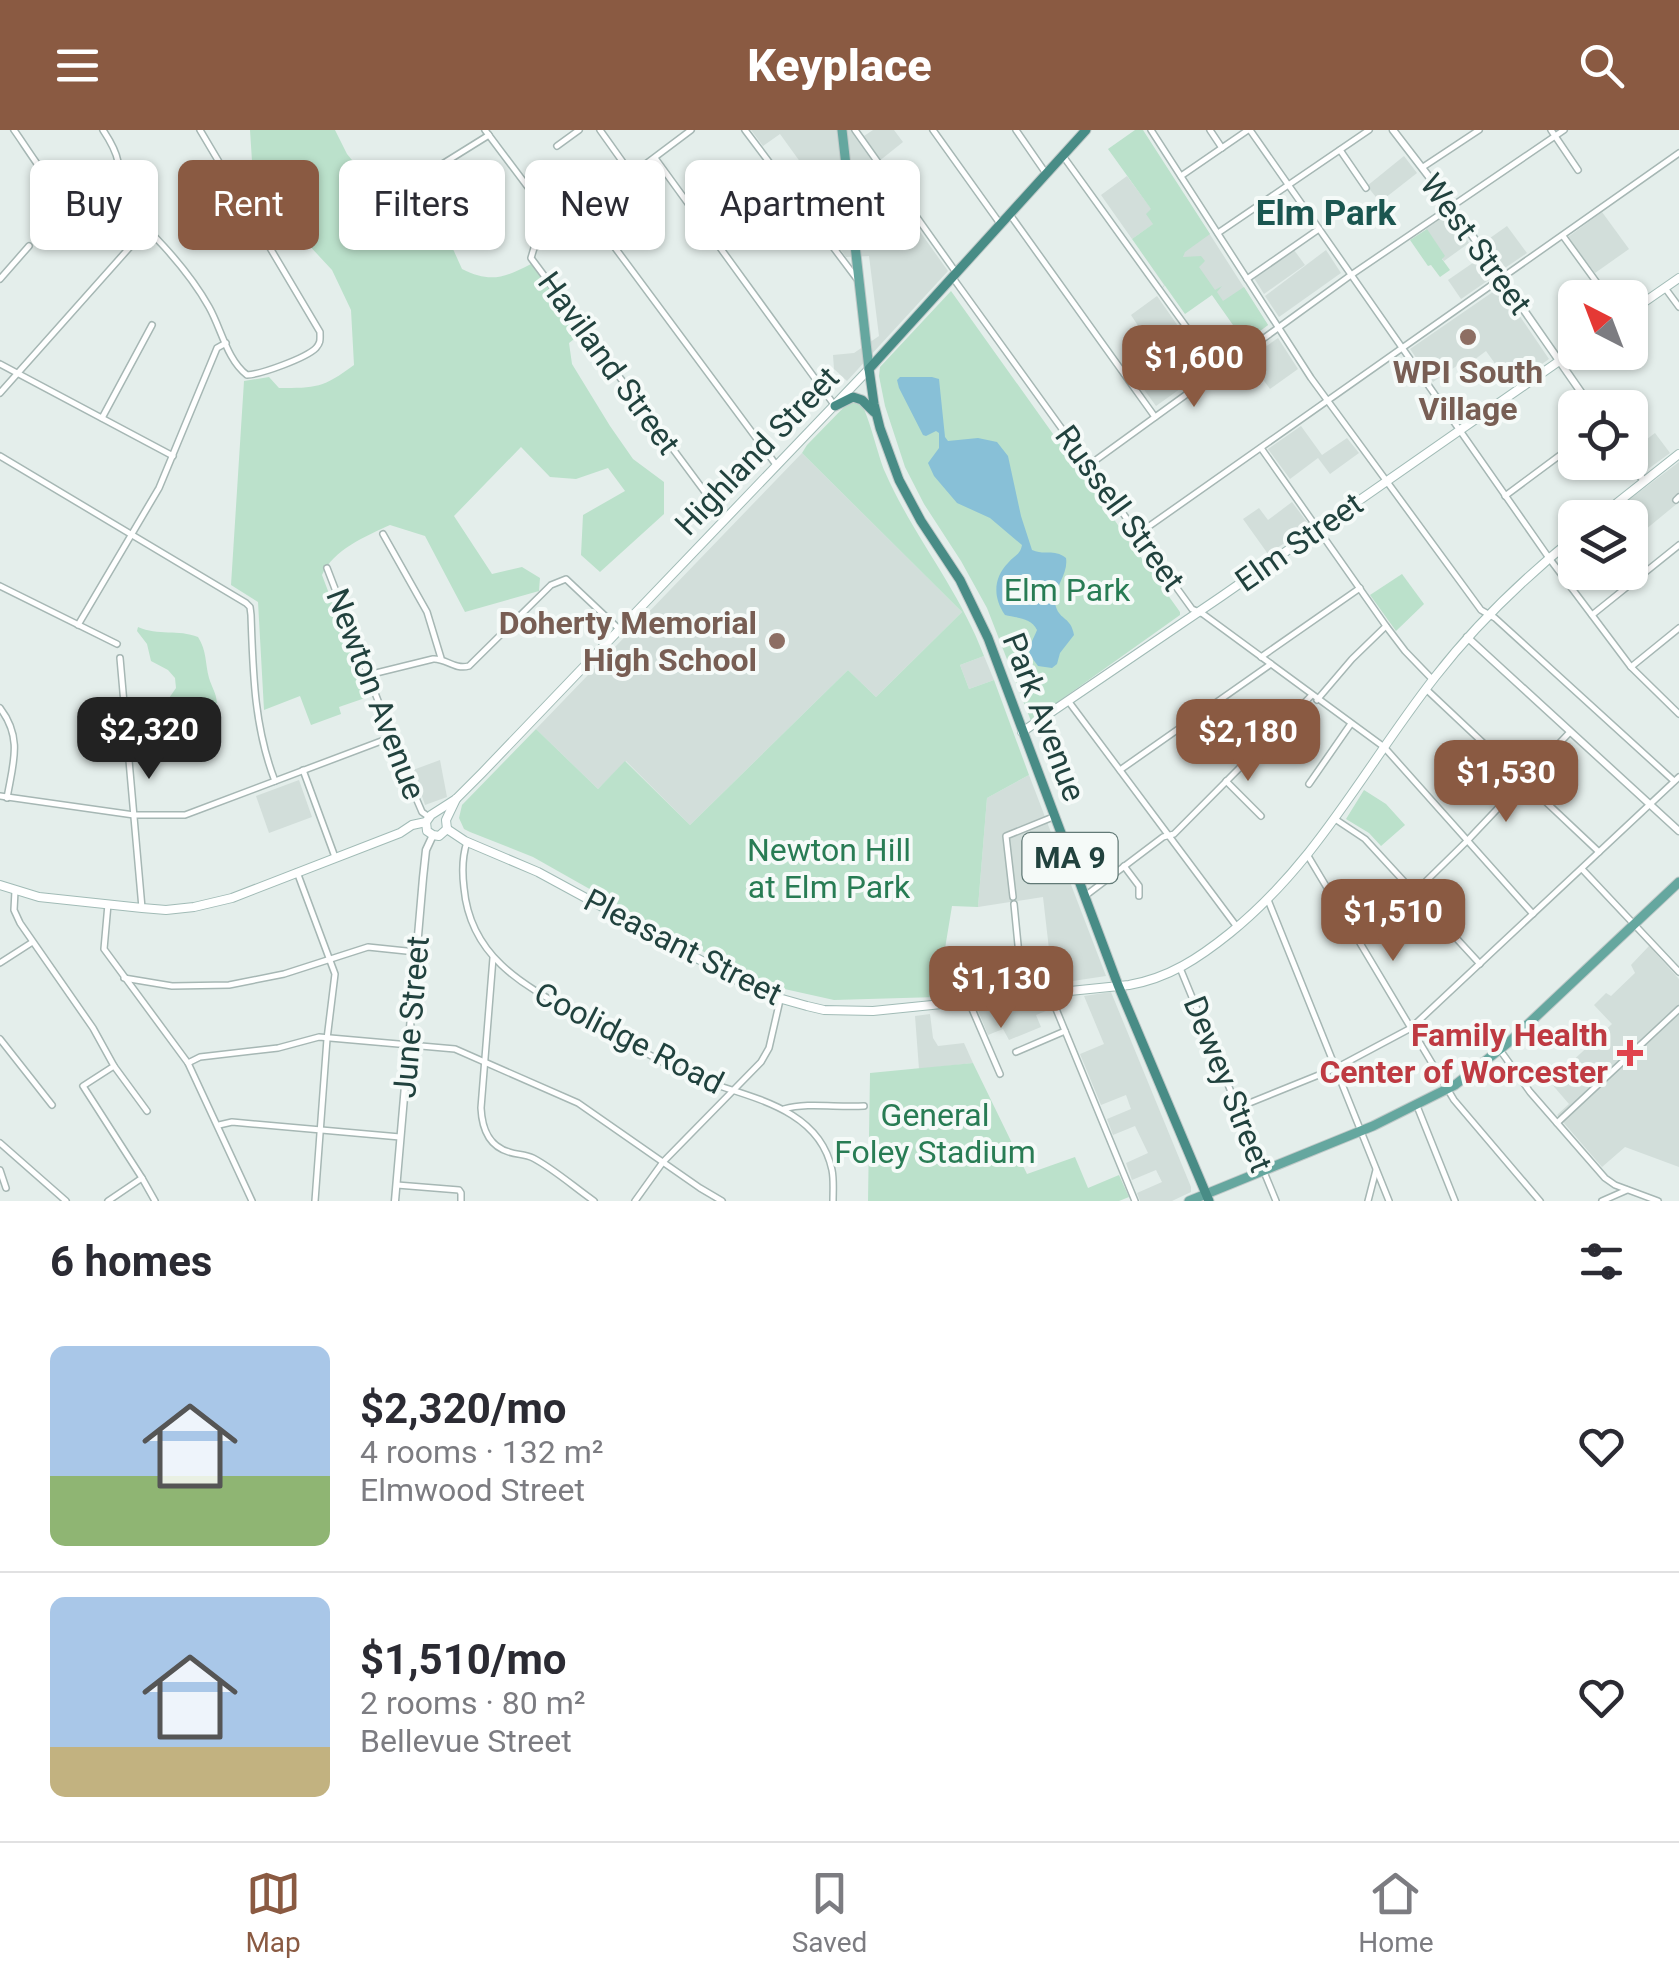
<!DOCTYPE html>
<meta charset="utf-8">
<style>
body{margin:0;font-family:Roboto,sans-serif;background:#f2f2f3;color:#2b2b33;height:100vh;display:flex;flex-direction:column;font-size:38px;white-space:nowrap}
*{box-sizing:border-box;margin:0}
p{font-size:32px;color:#7c7c81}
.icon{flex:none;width:55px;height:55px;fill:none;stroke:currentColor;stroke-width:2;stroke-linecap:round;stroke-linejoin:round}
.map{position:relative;height:1071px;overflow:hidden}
.panel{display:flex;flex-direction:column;background:#fff;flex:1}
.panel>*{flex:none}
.banner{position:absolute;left:30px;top:30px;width:1000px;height:90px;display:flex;gap:20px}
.needle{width:65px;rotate:318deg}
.tools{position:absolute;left:1558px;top:150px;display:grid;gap:20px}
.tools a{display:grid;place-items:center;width:90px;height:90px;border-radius:15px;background:#fff;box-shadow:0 2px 8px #0004;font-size:50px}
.price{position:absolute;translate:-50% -85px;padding:0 22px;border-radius:20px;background:#8a5a42;color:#fff;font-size:32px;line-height:65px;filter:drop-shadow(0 2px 5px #0008)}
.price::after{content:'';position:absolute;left:50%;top:60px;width:30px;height:22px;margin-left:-15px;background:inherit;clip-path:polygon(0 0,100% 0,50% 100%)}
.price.active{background:#222;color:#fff}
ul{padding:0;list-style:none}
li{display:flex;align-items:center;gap:30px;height:250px;padding:0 50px}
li+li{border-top:2px solid #e1e1e2}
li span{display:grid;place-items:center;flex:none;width:280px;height:200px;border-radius:15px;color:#555}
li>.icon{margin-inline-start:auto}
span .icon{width:120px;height:120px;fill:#fffc;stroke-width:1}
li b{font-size:42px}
h2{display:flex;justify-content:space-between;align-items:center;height:120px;padding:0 50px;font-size:42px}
.pill{padding:0 35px;border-radius:15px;background:#fff;box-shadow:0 2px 8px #0004;font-size:35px;line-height:90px}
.pill.active{background:#8a5a42;color:#fff}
header{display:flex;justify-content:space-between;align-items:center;height:130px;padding:0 50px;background:#8a5a42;color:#fff;font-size:45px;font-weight:800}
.tab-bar{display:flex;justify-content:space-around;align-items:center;height:140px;border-top:2px solid #e1e1e2;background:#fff;font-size:28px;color:#7c7c81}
.tab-bar a{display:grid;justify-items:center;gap:5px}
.tab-bar .active{color:#8a5a42}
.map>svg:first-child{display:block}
.built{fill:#d2deda}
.green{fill:#bbe1cb}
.water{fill:#88c0d7}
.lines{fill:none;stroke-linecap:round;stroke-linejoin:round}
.minor-casing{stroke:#a6b7b4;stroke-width:8}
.tertiary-casing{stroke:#a6b7b4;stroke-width:9}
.secondary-casing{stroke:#a1bbb6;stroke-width:10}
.primary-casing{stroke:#c1cac9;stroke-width:11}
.trunk-casing{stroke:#c1cac9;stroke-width:11}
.minor{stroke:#fff;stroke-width:5}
.tertiary{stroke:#fff;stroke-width:6}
.secondary{stroke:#fff;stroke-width:8}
.primary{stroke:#65a79f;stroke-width:9}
.trunk{stroke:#488c86;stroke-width:9}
.education-dot{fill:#8d6e63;stroke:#f5faf8;stroke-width:4}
.health-dot{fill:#e0444e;stroke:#f5faf8;stroke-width:4}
.labels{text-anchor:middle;stroke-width:8;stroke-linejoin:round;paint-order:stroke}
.shield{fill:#f5faf8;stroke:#617976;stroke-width:2.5}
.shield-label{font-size:30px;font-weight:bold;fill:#21423e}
.street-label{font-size:32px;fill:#21423e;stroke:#f5faf8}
.education-label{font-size:32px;font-weight:bold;fill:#785e54;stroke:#f5faf8}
.park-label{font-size:32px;fill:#287c54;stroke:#f5faf8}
.health-label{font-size:32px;font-weight:bold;fill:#be3a42;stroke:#f5faf8;text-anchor:end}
.neighbourhood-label{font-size:35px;font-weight:bold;fill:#1b5650;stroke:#f5faf8}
</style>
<header><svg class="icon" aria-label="menu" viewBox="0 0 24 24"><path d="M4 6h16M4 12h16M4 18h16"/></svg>Keyplace<svg class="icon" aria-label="search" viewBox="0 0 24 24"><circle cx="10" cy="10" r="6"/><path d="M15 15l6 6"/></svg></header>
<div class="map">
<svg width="1679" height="1071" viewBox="0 0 1679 1071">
<rect width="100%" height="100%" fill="#e4eeeb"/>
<g class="built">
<path d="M 751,0 L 859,0 L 864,6 L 873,0 L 894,0 L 903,12 L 873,36 L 948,141 L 847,251 L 834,239 L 833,225 L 854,223 L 879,206 L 869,126 L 846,127 L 824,97 L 822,74 L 838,72 L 836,56 L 819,58 L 780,4 L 763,16 Z"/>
<path d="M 1404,26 L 1417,43 L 1380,72 L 1367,56 Z"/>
<path d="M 1127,46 L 1155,84 L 1184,64 L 1268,195 L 1245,212 L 1192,136 L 1165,155 L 1157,166 L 1208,239 L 1156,276 L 1124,232 L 1150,214 L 1131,185 L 1157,166 L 1164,155 L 1140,120 L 1159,90 L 1132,109 L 1101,65 Z"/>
<path d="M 1602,82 L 1629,119 L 1595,143 L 1568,107 Z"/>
<path d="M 1449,83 L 1469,113 L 1444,131 L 1434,116 L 1436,113 L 1426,99 Z"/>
<path d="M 1507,96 L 1527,123 L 1502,140 L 1483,113 Z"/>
<path d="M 1294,120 L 1305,135 L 1264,164 L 1254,148 Z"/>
<path d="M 1326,120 L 1341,143 L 1279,187 L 1265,166 Z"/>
<path d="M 1480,128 L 1493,147 L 1461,169 L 1448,150 Z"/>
<path d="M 1500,157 L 1549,229 L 1511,256 L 1486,221 L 1470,233 L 1458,235 L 1433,252 L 1410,219 Z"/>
<path d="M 1278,208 L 1298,239 L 1270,259 L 1248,229 Z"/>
<path d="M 1301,296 L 1322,325 L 1347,308 L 1359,323 L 1330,344 L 1318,328 L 1290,349 L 1268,319 Z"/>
<path d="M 1655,303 L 1670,323 L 1644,342 L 1630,322 Z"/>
<path d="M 802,323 L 962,482 L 876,567 L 848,540 L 690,695 L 626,631 L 598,659 L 536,599 Z"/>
<path d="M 1679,332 L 1679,372 L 1634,409 L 1630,404 L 1630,388 L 1618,387 L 1614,381 Z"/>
<path d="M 1292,372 L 1310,396 L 1268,424 L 1243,389 L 1259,378 L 1268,390 Z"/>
<path d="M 984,526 L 994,550 L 969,559 L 960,535 Z"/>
<path d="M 440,630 L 447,667 L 425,675 L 413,640 Z"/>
<path d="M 1029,645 L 1106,846 L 1053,854 L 1043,767 L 978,777 L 987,668 Z"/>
<path d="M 299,650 L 312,687 L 269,703 L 256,666 Z"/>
<path d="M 1649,816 L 1679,849 L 1679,1037 L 1625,1017 L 1602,1037 L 1557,985 L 1569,974 L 1550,952 L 1612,894 L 1594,875 L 1606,863 L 1611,866 L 1635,843 L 1631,835 Z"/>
<path d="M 1111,862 L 1191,1057 L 1191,1062 L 1172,1071 L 1140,1071 L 1137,1063 L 1162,1052 L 1156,1040 L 1132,1050 L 1126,1033 L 1148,1023 L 1135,996 L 1113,1005 L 1107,989 L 1131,979 L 1126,965 L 1101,975 L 1080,924 L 1104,914 L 1084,866 Z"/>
<path d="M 1046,869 L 1051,879 L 1036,885 L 1041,897 L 1009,910 L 1003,899 L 988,905 L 977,878 Z"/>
<path d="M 930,884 L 933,908 L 938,916 L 964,913 L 973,933 L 919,939 L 915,886 Z"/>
</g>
<g class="green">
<path d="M 250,0 L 335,0 L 347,24 L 371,53 L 401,63 L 417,54 L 441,58 L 471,103 L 453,119 L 462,139 C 490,153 504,148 531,134 L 582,203 L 569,213 L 572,234 L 610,296 L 633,329 L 664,352 L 664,384 L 600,442 L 581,425 L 583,385 L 625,361 L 608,338 L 576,349 L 550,347 L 521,317 L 454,386 L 492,444 L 522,437 L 540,448 L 539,461 L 465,482 L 425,406 L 390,395 C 366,406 333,420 322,445 L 368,567 L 339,577 L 341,584 L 311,595 L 300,566 L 264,580 L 258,472 L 231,455 L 244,251 L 269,247 L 279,258 C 316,258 323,258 354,235 L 351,180 L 332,140 L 292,97 L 252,31 Z"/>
<path d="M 1135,0 L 1143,0 L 1210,104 L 1185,122 L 1183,127 L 1201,126 L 1205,131 L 1199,137 L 1215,160 L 1222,156 L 1217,162 L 1223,171 L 1244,157 L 1268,195 L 1245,212 L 1212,165 L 1185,184 L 1132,109 L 1153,94 L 1146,84 L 1151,79 L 1108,19 Z"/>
<path d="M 1427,99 L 1445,126 L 1442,129 L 1450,140 L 1440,147 L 1431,135 L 1428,136 L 1410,110 Z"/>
<path d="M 951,161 L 1180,482 L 1180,485 L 1031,591 L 987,478 L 961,431 L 924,374 L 905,337 L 885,276 L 879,246 L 880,237 Z"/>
<path d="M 855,272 C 857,273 860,274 862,276 C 868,283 879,329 885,342 C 913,406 959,459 984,526 L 960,535 L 969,559 L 994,550 L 1029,645 L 987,668 L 978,777 L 952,776 L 937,867 L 834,870 L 771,856 L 671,805 L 533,727 L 470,702 L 464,699 L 459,688 L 462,675 L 536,599 L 598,659 L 625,631 L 690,695 L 848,540 L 876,567 L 962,482 L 802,323 L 807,315 L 846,275 Z"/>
<path d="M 1402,444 L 1424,474 L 1396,501 L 1370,465 Z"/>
<path d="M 138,497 C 158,506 178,499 198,507 C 207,521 205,533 209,548 C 212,558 216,562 217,573 L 210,576 L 188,572 L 170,575 L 167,571 L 176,558 L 175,548 L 168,540 L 151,531 L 147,514 L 137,501 Z"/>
<path d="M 1364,660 L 1386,674 L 1405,695 L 1381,716 L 1369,703 L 1346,689 Z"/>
<path d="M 973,933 L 1027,1044 L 1075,1027 L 1088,1058 L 1119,1045 L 1129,1067 L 1119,1071 L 868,1071 L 870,943 Z"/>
</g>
<path class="water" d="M 900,247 L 932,247 L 939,249 L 945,307 L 948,311 L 978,308 L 997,312 L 1008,326 L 1021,386 L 1032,420 C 1045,426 1053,418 1066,428 C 1069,446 1050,461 1056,477 C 1060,490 1071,487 1074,505 L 1060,523 L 1057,534 L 1052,538 L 1038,536 C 1024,518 1029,520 1037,500 C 1031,487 1016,488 1005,485 C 993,468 993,448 1008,433 C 1015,425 1020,425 1022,415 L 990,388 L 957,373 L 934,346 L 928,333 L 939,318 L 939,303 L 936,301 L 926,306 L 923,305 L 899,258 L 897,250 Z"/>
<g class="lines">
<defs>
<g id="minor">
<path d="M 14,0 C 25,15 58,69 73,75 C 86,80 99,72 109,64 C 145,94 186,136 209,177 C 221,198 227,230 247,245 C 262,244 306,228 316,218 C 321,212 320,210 320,202 L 200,0"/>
<path d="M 103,0 C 117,21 127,42 109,64"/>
<path d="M 485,0 L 560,100"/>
<path d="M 600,0 L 632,45"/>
<path d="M 691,0 L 534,118 L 531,128 L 725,389"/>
<path d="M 745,0 L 857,149"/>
<path d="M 855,0 L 955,141"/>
<path d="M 933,0 L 1001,95"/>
<path d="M 1016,0 L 1045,42"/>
<path d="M 1151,0 L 1311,248 L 1481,480 L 1495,488 L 1674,651"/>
<path d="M 1210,0 L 1222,18"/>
<path d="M 1250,0 L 1549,428 L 1631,537 L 1679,584"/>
<path d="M 1551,0 L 1578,40"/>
<path d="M 557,16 L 579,0"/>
<path d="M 1340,20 L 1366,58"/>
<path d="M 1063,26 L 1218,241"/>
<path d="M 655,28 L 835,276"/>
<path d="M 1423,37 L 1479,0"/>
<path d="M 1181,46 L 1248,0"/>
<path d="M 399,61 L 489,5"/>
<path d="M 587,80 L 777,336"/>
<path d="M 1011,86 L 1155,287"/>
<path d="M 1218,103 L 1369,0"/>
<path d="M 1563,106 L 1608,168"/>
<path d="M 953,148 L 1192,479 L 1203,484 L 1384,617 L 1533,784"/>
<path d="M 0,149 L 29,116"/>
<path d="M 1247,149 L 1319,99"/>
<path d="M 1665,158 L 1679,177"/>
<path d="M 0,234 L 173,326"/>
<path d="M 0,263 L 146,99"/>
<path d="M 102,288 L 152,195"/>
<path d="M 1261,318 L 1386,496 L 1405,521 L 1433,550"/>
<path d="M 0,326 L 246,473 L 250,477 L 251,485 C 253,542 254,597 275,651"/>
<path d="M 1089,335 L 1351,145 L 1564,0"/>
<path d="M 1505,366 L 1575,314"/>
<path d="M 1676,370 L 1679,367"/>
<path d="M 383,404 L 427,482 L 441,528"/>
<path d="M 1138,404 L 1679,23"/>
<path d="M 327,438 L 410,654 L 422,682 L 429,687"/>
<path d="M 0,456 L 117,514"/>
<path d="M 1592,485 L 1679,415"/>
<path d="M 78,495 L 159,358 L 217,218 L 226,213"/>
<path d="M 1261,527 L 1360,458"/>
<path d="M 120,528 L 142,778"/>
<path d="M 1631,537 L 1679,498"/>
<path d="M 368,545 L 433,529 C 446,528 454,540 469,536 L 551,455 L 566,449 L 619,499"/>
<path d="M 1427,560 L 1599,722"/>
<path d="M 1317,570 L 1352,529 L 1386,496"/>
<path d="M 1069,572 L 1237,797"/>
<path d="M 0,578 C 23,608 13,633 7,668"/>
<path d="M 303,640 L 335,727"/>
<path d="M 1120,640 L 1271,534"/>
<path d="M 1226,651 L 1261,686"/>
<path d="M 1309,654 L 1350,595"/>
<path d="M 0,666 L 134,685 L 185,685 L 392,607"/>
<path d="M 1335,689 L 1365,709 L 1480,834"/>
<path d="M 467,712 C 462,727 462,742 464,758 C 471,834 534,860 592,893 C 621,909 651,926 681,942 C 734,966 818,971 832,1040 C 834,1050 833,1061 833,1071"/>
<path d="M 1308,726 L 1454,970 L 1540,1071"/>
<path d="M 1124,736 L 1139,756 L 1139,766"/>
<path d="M 1582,739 L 1679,842"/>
<path d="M 297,742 L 335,844 L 327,909 L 315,1071"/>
<path d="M 15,761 L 14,780 L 20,793 L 93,898 L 114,936 L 83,956 L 142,1048 L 108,1071"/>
<path d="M 1416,761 L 1467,711 L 1570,602"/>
<path d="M 1085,766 L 1163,707 L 1174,704 L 1312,565"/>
<path d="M 1013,767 L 1006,706 L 1053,687"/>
<path d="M 1268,770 L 1389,1071"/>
<path d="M 108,774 L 104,819 L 188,933 L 252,1071"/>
<path d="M 1014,774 L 1023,866"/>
<path d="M 493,828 L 481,978 C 482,998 488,1016 509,1022 C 518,1025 525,1024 533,1028 C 554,1039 574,1057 594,1071"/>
<path d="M 0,833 L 31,813"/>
<path d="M 1180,838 L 1276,1071"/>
<path d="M 124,848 L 172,856 L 229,855 L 284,844 L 368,817 L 416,822"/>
<path d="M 1049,862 L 1135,1071"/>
<path d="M 969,872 L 1000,944"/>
<path d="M 0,909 L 52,975"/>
<path d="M 1500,920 L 1530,962 L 1605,1048 L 1615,1055 L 1658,1071"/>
<path d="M 1016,922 L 1065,901"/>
<path d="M 188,933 L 200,927 L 278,918 L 319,907 L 455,919 L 578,973 L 700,1058 L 722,1071"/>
<path d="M 114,936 L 147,981"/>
<path d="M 1417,976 L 1455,1071"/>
<path d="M 1237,978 L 1336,938 L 1411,898 L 1679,647"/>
<path d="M 784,979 C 808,972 838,978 864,976"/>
<path d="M 1557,993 L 1679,879"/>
<path d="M 219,995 L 232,992 L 400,1007"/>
<path d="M 0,1013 L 66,1071"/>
<path d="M 0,1040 L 6,1058"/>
<path d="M 142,1048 L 155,1071"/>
<path d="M 397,1055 L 459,1060 L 461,1063 L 461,1071"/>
<path d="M 635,1071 L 663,1032 L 761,932 L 769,918 L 780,870"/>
<path d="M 1368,1071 L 1376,1040"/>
<path d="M 1602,1071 L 1627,1060"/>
</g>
<g id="tertiary">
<path d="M 1393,0 L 1453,78 L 1592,278"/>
<path d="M 1630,332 L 1644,351"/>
<path d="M 1467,507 L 1679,701"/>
<path d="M 395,1071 L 423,748 L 426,720 L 433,705"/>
</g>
<g id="secondary">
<path d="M 1630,182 L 1679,148"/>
<path d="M 1598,388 L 1679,324"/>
<path d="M 1022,602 L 1222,466 L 1575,220"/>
<path d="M 426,692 L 427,701 L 433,705 L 439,706 L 447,699"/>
<path d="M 447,699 L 465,711 L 538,742 L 761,863 L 807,876 L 824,880 L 873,881 L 1129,855 C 1169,848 1199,828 1230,803 C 1318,732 1366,635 1435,547 C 1476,494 1523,449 1575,407"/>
<path d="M 447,699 L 446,690 L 456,669"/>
<path d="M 0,755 L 39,767 L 142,778 L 166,780 L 194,777 L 232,768 L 400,703 L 412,695 L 426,692 L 431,685 L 456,669 L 482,643 L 869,239"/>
</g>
<g id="primary">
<path d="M 842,0 L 869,239"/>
<path d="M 1189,1071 L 1373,996 L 1455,955 L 1509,912 L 1679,752"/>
</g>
<g id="trunk">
<path d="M 1086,0 L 869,239 L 874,274 L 880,298 L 899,350 L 921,391 L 960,450 L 988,508 L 1118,855 L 1209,1071"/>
<path d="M 835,276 L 853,267 L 862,270 L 874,282"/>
</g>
</defs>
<use href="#minor" class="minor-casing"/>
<use href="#tertiary" class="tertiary-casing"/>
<use href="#secondary" class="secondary-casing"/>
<use href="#primary" class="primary-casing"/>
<use href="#trunk" class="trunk-casing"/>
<use href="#minor" class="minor"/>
<use href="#tertiary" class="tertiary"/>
<use href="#secondary" class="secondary"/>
<use href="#primary" class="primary"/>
<use href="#trunk" class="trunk"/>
</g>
<g class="education-dot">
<circle cx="1468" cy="207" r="10"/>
<circle cx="777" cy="511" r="10"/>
</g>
<path class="health-dot" d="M1625 908h10v10h10v10h-10v10h-10v-10h-10v-10h10z"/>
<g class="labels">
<rect class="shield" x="1022.5" y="703" width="95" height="50" rx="8"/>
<g class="shield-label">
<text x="1070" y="738">MA 9</text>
</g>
<g class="street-label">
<text transform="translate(1476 114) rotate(54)" y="11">West Street</text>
<text transform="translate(609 233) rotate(54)" y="11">Haviland Street</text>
<text transform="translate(757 321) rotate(-46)" y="11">Highland Street</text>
<text transform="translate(1120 378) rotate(54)" y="11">Russell Street</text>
<text transform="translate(1299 412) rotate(-35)" y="11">Elm Street</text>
<text transform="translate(376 564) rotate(69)" y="11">Newton Avenue</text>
<text transform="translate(1044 587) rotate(69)" y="11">Park Avenue</text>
<text transform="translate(683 817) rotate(27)" y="11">Pleasant Street</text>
<text transform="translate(411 887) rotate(-85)" y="11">June Street</text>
<text transform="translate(629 908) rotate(27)" y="11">Coolidge Road</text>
<text transform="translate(1228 954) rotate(68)" y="11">Dewey Street</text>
</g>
<g class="education-label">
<text x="1468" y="253">WPI South<tspan x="1468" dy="37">Village</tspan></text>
<text x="757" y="504" text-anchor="end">Doherty Memorial<tspan x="757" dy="37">High School</tspan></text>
</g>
<g class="park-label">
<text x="1067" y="471">Elm Park</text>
<text x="829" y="731">Newton Hill<tspan x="829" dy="37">at Elm Park</tspan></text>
<text x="935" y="996">General<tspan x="935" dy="37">Foley Stadium</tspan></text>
</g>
<g class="health-label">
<text x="1608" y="916">Family Health<tspan x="1608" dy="37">Center of Worcester</tspan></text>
</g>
<g class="neighbourhood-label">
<text x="1326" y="95">Elm Park</text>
</g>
</g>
</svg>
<div class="tools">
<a><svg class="needle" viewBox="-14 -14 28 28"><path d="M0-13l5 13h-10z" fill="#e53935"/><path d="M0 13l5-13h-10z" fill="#7c7c81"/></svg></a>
<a><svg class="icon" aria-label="locate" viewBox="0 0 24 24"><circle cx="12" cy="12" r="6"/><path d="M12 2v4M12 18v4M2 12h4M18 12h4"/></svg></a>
<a><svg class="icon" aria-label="layers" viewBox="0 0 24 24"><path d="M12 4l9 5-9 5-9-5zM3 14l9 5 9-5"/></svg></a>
</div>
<b class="price" style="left:1194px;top:280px">$1,600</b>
<b class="price active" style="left:149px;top:652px">$2,320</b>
<b class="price" style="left:1248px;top:654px">$2,180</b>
<b class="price" style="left:1506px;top:695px">$1,530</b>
<b class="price" style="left:1393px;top:834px">$1,510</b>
<b class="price" style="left:1001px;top:901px">$1,130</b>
<div class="banner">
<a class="pill">Buy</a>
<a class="pill active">Rent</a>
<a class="pill">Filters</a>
<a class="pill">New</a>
<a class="pill">Apartment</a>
</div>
</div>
<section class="panel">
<h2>6 homes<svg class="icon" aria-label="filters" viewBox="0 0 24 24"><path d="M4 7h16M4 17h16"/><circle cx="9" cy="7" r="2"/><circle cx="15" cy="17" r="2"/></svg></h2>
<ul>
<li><span style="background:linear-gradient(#a9c7e8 65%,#8fb573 0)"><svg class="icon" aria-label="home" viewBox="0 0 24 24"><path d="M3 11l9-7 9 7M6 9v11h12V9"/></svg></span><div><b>$2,320/mo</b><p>4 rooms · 132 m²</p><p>Elmwood Street</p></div><svg class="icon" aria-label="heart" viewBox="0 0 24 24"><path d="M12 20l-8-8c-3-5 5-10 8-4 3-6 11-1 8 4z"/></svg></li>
<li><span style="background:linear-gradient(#a9c7e8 75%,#c2b280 0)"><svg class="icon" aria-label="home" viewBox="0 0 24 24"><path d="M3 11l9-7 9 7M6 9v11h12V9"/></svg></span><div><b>$1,510/mo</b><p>2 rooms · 80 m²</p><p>Bellevue Street</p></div><svg class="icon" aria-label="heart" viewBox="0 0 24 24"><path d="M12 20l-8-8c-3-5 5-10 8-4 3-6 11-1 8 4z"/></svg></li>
</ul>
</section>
<nav class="tab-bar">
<a class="active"><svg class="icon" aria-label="map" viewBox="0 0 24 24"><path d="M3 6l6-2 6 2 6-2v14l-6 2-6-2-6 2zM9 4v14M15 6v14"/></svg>Map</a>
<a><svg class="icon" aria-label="saved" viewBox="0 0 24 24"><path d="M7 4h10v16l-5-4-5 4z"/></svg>Saved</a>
<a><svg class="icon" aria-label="home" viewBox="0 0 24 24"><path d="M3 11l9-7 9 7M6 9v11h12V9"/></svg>Home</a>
</nav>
